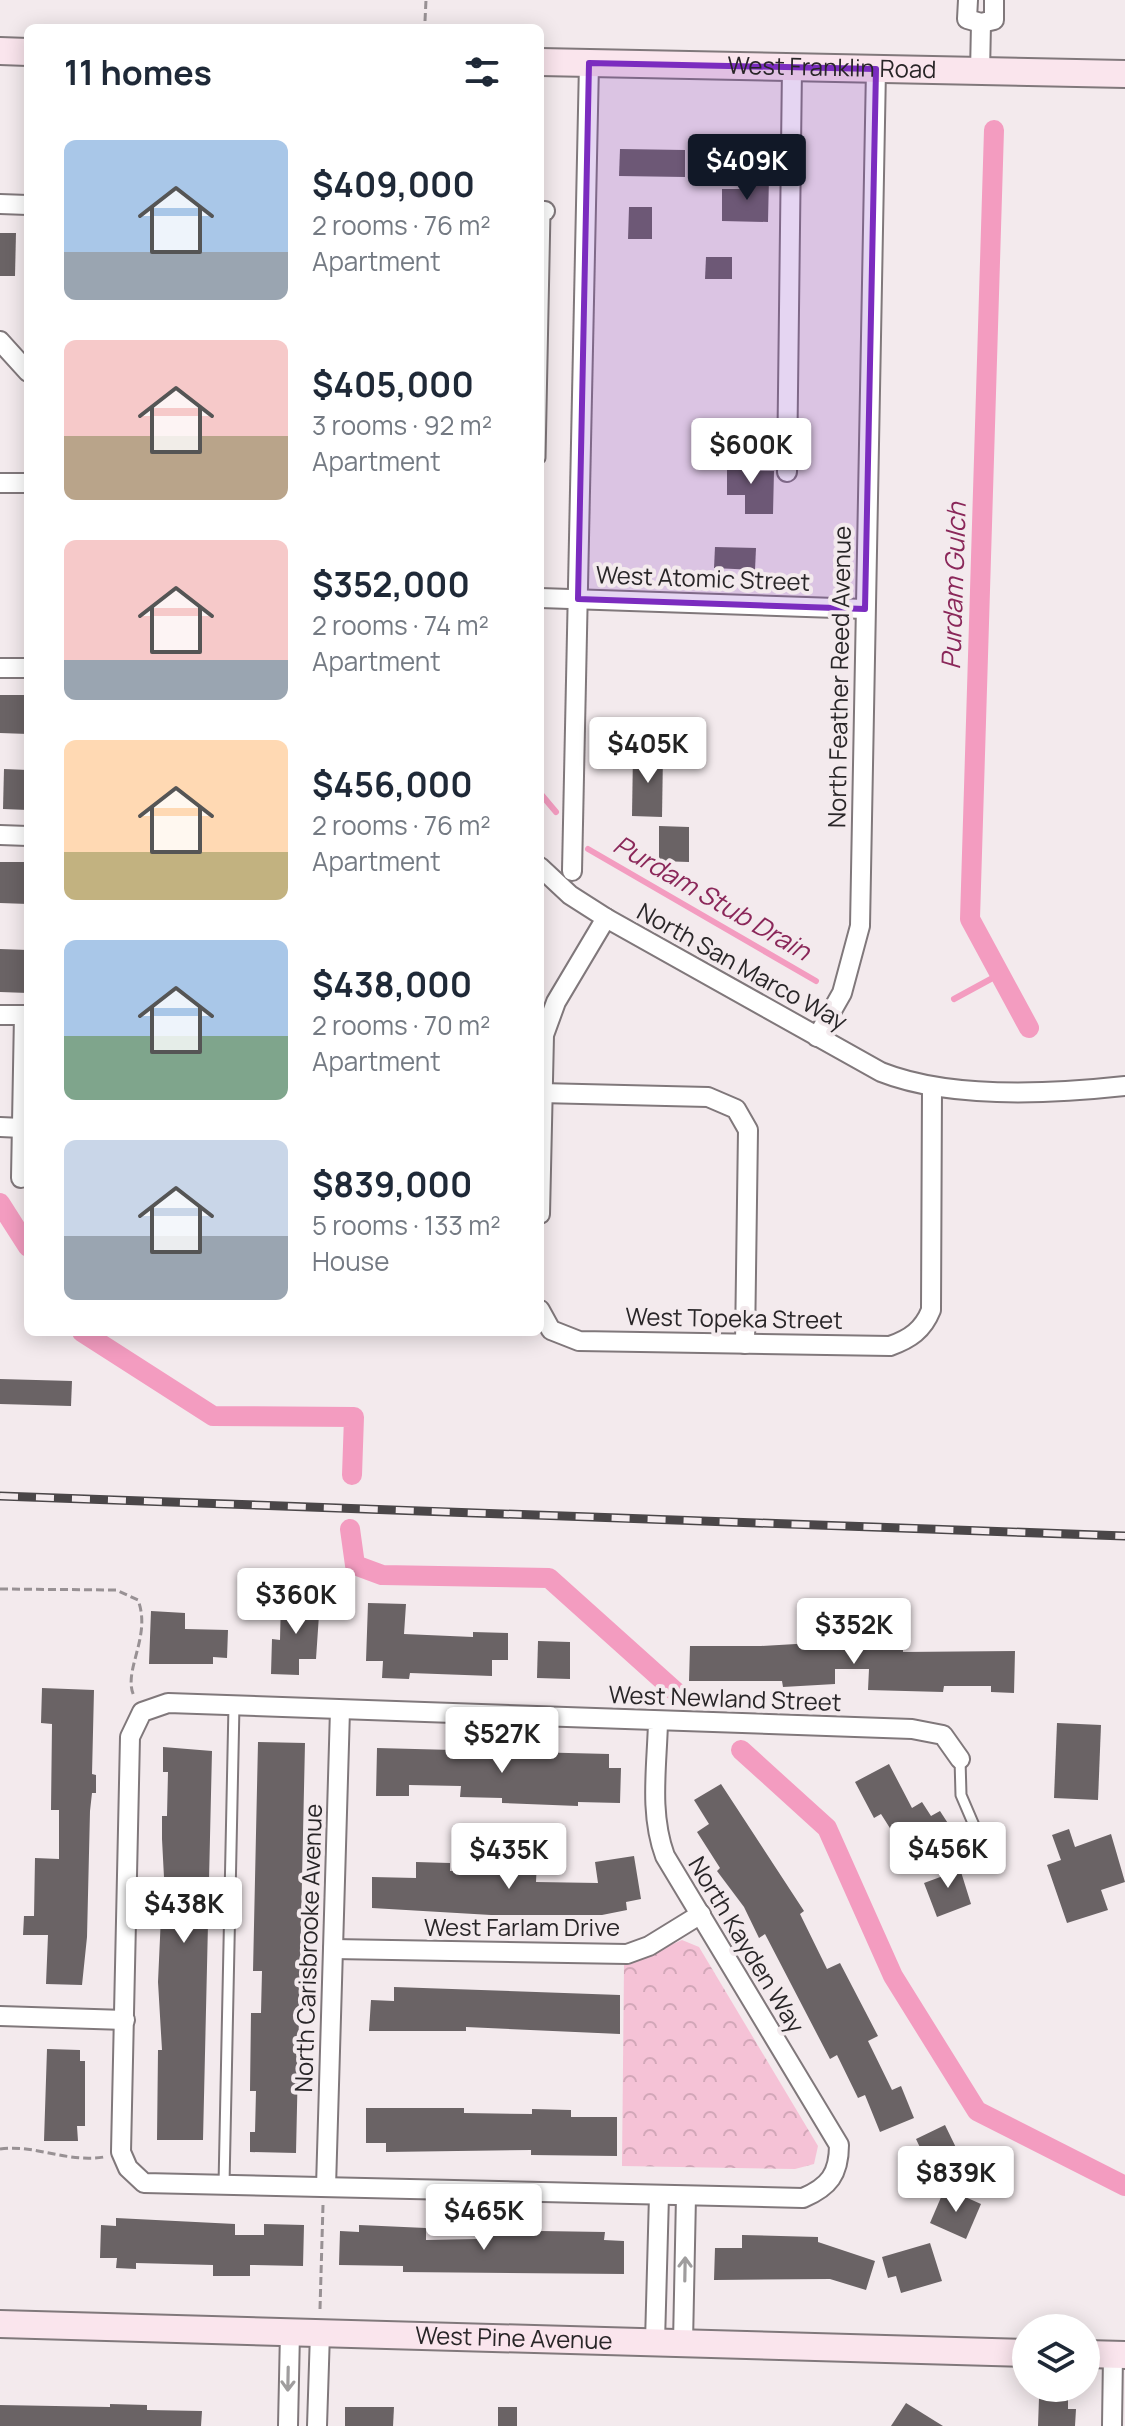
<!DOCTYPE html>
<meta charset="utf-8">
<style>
body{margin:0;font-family:Manrope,sans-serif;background:#f6f6f7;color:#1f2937;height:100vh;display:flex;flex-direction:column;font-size:30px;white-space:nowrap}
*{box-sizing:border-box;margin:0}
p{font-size:26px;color:#747a83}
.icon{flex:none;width:44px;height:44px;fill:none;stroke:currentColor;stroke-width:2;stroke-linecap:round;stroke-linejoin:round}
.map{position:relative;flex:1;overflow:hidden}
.sheet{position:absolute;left:24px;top:24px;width:520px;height:1312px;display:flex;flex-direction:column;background:#fff;border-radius:12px;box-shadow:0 4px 20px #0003}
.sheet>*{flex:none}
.controls{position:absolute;left:1012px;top:2314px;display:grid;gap:16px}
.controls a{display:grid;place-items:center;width:88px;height:88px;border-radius:50%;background:#fff;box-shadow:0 4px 20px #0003;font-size:40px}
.price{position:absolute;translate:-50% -68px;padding:0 18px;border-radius:8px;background:#fff;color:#222;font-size:26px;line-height:52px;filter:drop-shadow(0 2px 4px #0008)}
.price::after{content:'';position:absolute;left:50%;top:48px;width:24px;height:18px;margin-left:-12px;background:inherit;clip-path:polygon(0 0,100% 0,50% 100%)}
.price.current{background:#111827;color:#fff}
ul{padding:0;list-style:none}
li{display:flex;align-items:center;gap:24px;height:200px;padding:0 40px}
li span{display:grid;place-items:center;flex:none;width:224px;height:160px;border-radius:12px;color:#555}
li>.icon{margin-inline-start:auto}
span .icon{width:96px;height:96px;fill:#fffc;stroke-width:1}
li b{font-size:34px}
h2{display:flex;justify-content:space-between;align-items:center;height:96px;padding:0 40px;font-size:34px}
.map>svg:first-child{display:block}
.park{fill:url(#park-crowns)}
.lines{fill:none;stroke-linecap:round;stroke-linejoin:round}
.stream{stroke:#f39cc0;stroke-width:6}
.canal{stroke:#f39cc0;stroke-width:20}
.building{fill:#6a6365}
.lane-casing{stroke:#80787b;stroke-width:13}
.street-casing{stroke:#80787b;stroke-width:22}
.secondary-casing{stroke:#80787b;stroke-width:30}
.path{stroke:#989194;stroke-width:3;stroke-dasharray:8 4;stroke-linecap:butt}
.lane{stroke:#fff;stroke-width:9}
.street{stroke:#fff;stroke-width:18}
.secondary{stroke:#fae5ed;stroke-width:26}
.rail-casing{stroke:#4a4648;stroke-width:9}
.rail{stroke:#f3eaed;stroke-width:6;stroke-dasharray:18;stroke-linecap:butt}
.oneway{stroke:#9f9d9e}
.marked{fill:#7b2cbf;fill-opacity:0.2;stroke:#7b2cbf;stroke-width:6;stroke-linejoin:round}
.labels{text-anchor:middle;stroke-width:8;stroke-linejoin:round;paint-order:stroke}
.street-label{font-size:24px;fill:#292628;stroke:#f3eaed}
.water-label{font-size:26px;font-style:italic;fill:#8a2759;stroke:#f3eaed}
</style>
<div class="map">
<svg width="1125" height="2426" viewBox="0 0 1125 2426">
<defs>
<pattern id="park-crowns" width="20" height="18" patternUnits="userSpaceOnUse" patternTransform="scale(2)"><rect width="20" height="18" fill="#f5c2d6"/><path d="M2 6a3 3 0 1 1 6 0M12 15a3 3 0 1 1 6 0" fill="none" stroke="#d2a7b8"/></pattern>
</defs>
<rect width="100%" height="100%" fill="#f3eaed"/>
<path class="park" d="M 682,1940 L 699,1947 L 818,2146 L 814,2164 L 795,2169 L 622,2166 L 624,1965 Z"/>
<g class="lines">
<g class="stream">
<path d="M 540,793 L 556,812"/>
<path d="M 588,849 L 816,981"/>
<path d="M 954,999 L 1000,974"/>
</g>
<g class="canal">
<path d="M 994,130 L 970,919 L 1029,1028"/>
<path d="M 0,1203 L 28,1247"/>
<path d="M 82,1332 L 213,1416 L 354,1417 L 352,1475"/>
<path d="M 350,1529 L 355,1565 L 382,1575 L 549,1578 L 676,1692"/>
<path d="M 741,1750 L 827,1828 L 893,1976 L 977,2111 L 1125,2186"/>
</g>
</g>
<g class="building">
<path d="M 620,149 L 685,150 L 685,177 L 619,176 Z"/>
<path d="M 748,177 L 769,177 L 768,222 L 722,221 L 722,189 L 747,189 Z"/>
<path d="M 629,207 L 652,207 L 652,239 L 628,239 Z"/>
<path d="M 0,233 L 16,233 L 15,276 L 0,276 Z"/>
<path d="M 706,257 L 732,257 L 732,279 L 705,279 Z"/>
<path d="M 727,458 L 751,458 L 751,471 L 774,471 L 773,514 L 745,514 L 745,495 L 727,495 Z"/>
<path d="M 715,547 L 756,548 L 755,570 L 714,568 Z"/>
<path d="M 0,695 L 28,695 L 28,734 L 0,733 Z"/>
<path d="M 633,753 L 663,753 L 662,817 L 632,816 Z"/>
<path d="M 4,769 L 28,770 L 28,810 L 3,809 Z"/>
<path d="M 659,826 L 689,827 L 689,862 L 659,861 Z"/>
<path d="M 0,862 L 28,862 L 28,904 L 0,903 Z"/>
<path d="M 0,949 L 28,950 L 28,993 L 0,992 Z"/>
<path d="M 0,1379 L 72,1381 L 71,1406 L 0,1404 Z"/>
<path d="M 281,1599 L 320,1600 L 316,1659 L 299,1659 L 299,1675 L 271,1674 L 272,1639 L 280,1640 Z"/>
<path d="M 368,1603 L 406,1604 L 404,1634 L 473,1637 L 473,1632 L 508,1633 L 508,1660 L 492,1660 L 492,1676 L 410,1673 L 409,1679 L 382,1678 L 383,1661 L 366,1661 Z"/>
<path d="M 151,1611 L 185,1613 L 185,1629 L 228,1630 L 227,1658 L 213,1657 L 213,1664 L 149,1664 Z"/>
<path d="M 859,1637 L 859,1644 L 903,1645 L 903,1652 L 1015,1651 L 1014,1693 L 991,1692 L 991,1686 L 944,1686 L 943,1692 L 868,1690 L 869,1669 L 835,1669 L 835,1684 L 783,1687 L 782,1681 L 689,1681 L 690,1646 L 761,1646 L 813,1643 L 813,1638 Z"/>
<path d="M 538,1641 L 570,1642 L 570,1679 L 537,1678 Z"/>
<path d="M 42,1688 L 94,1690 L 92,1774 L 96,1775 L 96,1793 L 92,1793 L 90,1811 L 87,1937 L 82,1985 L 46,1984 L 48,1935 L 23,1935 L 24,1916 L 34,1916 L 35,1858 L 59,1859 L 59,1810 L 51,1810 L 52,1724 L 41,1723 Z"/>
<path d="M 1057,1723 L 1101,1725 L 1098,1800 L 1054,1798 Z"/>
<path d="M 258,1742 L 305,1743 L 296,2153 L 250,2152 L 250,2132 L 255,2132 L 256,2091 L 250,2091 L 251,2013 L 261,2013 L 262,1971 L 253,1971 Z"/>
<path d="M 163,1747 L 212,1751 L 203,2140 L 157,2140 L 158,2050 L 162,2050 L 158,1982 L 161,1916 L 166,1916 L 162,1839 L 162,1816 L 167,1816 L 168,1772 L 163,1772 Z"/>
<path d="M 377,1748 L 609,1754 L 609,1768 L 621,1768 L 620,1803 L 578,1802 L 578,1806 L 502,1803 L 502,1798 L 460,1797 L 461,1786 L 409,1785 L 409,1796 L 376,1796 Z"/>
<path d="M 889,1764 L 912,1808 L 922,1802 L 931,1816 L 940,1811 L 951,1828 L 907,1855 L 881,1814 L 874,1818 L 855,1782 Z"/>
<path d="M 721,1784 L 804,1911 L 800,1914 L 827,1969 L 840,1963 L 878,2036 L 868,2041 L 892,2090 L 901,2086 L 914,2118 L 880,2132 L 865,2095 L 858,2098 L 837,2055 L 830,2059 L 765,1934 L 759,1938 L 744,1907 L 717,1871 L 720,1868 L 697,1832 L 709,1824 L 694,1800 Z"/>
<path d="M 1069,1829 L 1075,1847 L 1111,1834 L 1125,1882 L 1101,1890 L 1108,1910 L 1067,1923 L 1047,1865 L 1061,1860 L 1052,1835 Z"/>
<path d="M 634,1856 L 641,1899 L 626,1902 L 627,1910 L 602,1915 L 491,1915 L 372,1908 L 372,1877 L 416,1878 L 416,1862 L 450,1863 L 450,1871 L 500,1872 L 500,1860 L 537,1861 L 536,1882 L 598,1883 L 595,1862 Z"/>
<path d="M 957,1859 L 971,1904 L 937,1917 L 924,1883 L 943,1876 L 939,1866 Z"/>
<path d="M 394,1987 L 620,1995 L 620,2034 L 466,2027 L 466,2031 L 369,2031 L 371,2000 L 394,2001 Z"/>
<path d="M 47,2049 L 80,2050 L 80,2061 L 85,2061 L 85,2126 L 77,2126 L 78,2141 L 44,2141 Z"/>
<path d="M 366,2108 L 464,2108 L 464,2113 L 532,2114 L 532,2109 L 571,2110 L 571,2117 L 617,2117 L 617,2156 L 531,2155 L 531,2150 L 386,2152 L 386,2143 L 366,2143 Z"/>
<path d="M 945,2125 L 963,2162 L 928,2178 L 920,2161 L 925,2158 L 916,2139 Z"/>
<path d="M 945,2188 L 981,2204 L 966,2239 L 930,2223 Z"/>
<path d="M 116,2218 L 235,2224 L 235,2235 L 264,2235 L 264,2224 L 304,2225 L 303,2266 L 250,2265 L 250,2276 L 213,2276 L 213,2265 L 136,2263 L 136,2269 L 116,2268 L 117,2258 L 100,2258 L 101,2225 L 116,2226 Z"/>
<path d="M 359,2225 L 426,2228 L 426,2240 L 478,2239 L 478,2230 L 605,2232 L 604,2240 L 624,2241 L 624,2274 L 403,2272 L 403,2266 L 339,2265 L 340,2231 L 359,2232 Z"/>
<path d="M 742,2235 L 818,2237 L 818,2242 L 875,2261 L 866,2290 L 830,2279 L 714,2280 L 715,2248 L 742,2248 Z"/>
<path d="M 930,2243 L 942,2281 L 901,2293 L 896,2276 L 888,2278 L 882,2257 Z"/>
<path d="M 1039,2398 L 1068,2399 L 1068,2409 L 1076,2409 L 1075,2426 L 1038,2426 Z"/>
<path d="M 906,2403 L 943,2426 L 891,2426 Z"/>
<path d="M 110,2404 L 147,2405 L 147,2410 L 202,2411 L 201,2426 L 0,2426 L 0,2405 L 110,2407 Z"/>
<path d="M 345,2407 L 394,2407 L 393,2426 L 345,2426 Z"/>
<rect x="498" y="2407" width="19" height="19"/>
</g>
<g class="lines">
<defs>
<g id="lane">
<path d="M 540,458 L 545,211"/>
<path d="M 960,1759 L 961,1795 L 988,1858"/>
<path d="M 224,2185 L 234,1705"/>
</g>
<g id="street">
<path d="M 968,0 L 967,19 L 981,23 L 994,20 L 994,0"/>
<path d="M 980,73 L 981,23"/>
<path d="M 0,204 L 28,205"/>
<path d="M 540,211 L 545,211"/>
<path d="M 0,341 L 28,372"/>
<path d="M 787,472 L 792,67"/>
<path d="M 0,483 L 28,483"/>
<path d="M 540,598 L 865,609"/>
<path d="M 0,668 L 28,668"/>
<path d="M 0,835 L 28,836"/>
<path d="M 540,867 L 570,895 L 606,918 L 881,1072 C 949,1099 1052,1094 1125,1086"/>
<path d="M 572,871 L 589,63"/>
<path d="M 0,1015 L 28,1015"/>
<path d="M 817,1037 L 842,993 L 860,926 L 876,69"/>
<path d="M 540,1093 L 708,1097 L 736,1109 L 748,1130 L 745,1344"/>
<path d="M 0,1127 L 22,1128"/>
<path d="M 21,1178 L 24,1015"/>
<path d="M 540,1214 L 544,1035 L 556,1002 L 606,918"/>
<path d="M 540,1310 L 551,1330 L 579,1341 L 890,1346 C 910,1339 923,1330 931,1310 L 932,1089"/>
<path d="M 658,1722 C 657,1766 649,1813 665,1856 L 839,2145 C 839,2174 829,2187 803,2198 L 144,2183 L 128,2168 L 121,2152 L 130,1737 L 142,1712 L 168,1703 L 912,1729 L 943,1735 L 960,1759"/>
<path d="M 333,1949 L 627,1954 L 649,1946 L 701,1914"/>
<path d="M 0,2016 L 125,2020"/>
<path d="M 326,2187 L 340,1710"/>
<path d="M 655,2342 L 659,2195"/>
<path d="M 683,2343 L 686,2196"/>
<path d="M 288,2426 L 290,2332"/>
<path d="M 317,2426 L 320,2333"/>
<path d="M 1112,2426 L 1113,2355"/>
</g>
<g id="secondary">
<path d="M 0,51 L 28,52"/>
<path id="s1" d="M 540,62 L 1125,74"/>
<path id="s2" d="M 0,2324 L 1026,2353"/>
<path d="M 1086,2354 L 1125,2355"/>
</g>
</defs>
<use href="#lane" class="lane-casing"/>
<use href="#street" class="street-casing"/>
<use href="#secondary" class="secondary-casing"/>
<g class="path">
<path d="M 425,21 L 426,0"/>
<path d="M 0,1589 L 116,1590 L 138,1600 C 152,1637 122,1671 134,1696"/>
<path d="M 0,2149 C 35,2144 66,2163 104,2157"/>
<path d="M 320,2309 L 323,2205"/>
</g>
<use href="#lane" class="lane"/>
<use href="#street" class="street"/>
<use href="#secondary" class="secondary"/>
<defs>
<path id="rail" d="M 0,1496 L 1125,1536"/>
</defs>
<use href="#rail" class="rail-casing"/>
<use href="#rail" class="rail"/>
</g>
<defs><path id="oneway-shaft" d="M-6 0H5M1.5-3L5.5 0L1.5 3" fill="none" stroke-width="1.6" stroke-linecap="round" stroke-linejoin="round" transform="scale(2)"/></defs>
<g class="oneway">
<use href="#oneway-shaft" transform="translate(685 2269) rotate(-89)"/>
<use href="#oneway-shaft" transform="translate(288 2379) rotate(91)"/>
</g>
<path class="marked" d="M 589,63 L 876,69 L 865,609 L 578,599 Z"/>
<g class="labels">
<g class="street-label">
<text dy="8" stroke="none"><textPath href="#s1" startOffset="292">West Franklin Road</textPath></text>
<text transform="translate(703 579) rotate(2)" y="8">West Atomic Street</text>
<text transform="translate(840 677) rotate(-89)" y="8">North Feather Reed Avenue</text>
<text transform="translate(742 967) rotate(29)" y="8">North San Marco Way</text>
<text transform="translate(734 1319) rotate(1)" y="8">West Topeka Street</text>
<text transform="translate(725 1699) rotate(2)" y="8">West Newland Street</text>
<text x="522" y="1936">West Farlam Drive</text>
<text transform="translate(746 1945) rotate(59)" y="8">North Kayden Way</text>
<text transform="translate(309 1948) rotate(-88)" y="8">North Carisbrooke Avenue</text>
<text dy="8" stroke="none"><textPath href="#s2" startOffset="514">West Pine Avenue</textPath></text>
</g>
<g class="water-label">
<text transform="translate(954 586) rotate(-88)" y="9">Purdam Gulch</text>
<text transform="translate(712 898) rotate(30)" y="9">Purdam Stub Drain</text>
</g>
</g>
</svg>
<div class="controls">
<a><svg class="icon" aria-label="layers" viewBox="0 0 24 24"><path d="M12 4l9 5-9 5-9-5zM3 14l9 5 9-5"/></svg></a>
</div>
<b class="price current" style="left:747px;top:202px">$409K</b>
<b class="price" style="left:751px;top:486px">$600K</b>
<b class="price" style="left:648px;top:785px">$405K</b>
<b class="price" style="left:296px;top:1636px">$360K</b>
<b class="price" style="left:854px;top:1666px">$352K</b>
<b class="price" style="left:502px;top:1775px">$527K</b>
<b class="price" style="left:948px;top:1890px">$456K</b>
<b class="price" style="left:509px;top:1891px">$435K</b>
<b class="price" style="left:184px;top:1945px">$438K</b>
<b class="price" style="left:956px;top:2214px">$839K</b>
<b class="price" style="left:484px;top:2252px">$465K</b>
<section class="sheet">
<h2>11 homes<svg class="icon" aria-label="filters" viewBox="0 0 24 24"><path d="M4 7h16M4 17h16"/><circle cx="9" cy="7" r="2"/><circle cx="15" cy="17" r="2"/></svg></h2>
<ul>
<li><span style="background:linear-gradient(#a9c7e8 70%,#9aa5b1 0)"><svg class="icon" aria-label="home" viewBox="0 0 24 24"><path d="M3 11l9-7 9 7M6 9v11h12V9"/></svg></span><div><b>$409,000</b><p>2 rooms · 76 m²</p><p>Apartment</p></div></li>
<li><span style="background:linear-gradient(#f6c9c9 60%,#b9a48a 0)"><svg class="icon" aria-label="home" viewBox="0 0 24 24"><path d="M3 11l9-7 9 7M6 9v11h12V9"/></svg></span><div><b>$405,000</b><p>3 rooms · 92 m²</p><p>Apartment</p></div></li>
<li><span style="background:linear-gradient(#f6c9c9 75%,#9aa5b1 0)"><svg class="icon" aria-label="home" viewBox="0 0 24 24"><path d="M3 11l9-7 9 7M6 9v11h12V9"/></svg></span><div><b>$352,000</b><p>2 rooms · 74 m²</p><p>Apartment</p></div></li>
<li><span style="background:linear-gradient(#ffd9b3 70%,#c2b280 0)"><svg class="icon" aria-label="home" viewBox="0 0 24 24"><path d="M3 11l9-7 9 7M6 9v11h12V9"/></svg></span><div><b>$456,000</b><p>2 rooms · 76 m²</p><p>Apartment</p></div></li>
<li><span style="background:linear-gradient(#a9c7e8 60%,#7fa58c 0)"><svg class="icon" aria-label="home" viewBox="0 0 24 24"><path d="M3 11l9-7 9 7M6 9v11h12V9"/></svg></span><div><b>$438,000</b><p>2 rooms · 70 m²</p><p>Apartment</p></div></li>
<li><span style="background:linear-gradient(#c9d6e8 60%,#9aa5b1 0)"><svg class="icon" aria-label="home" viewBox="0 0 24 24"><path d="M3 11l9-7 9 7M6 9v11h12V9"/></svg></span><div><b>$839,000</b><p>5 rooms · 133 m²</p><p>House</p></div></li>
</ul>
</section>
</div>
